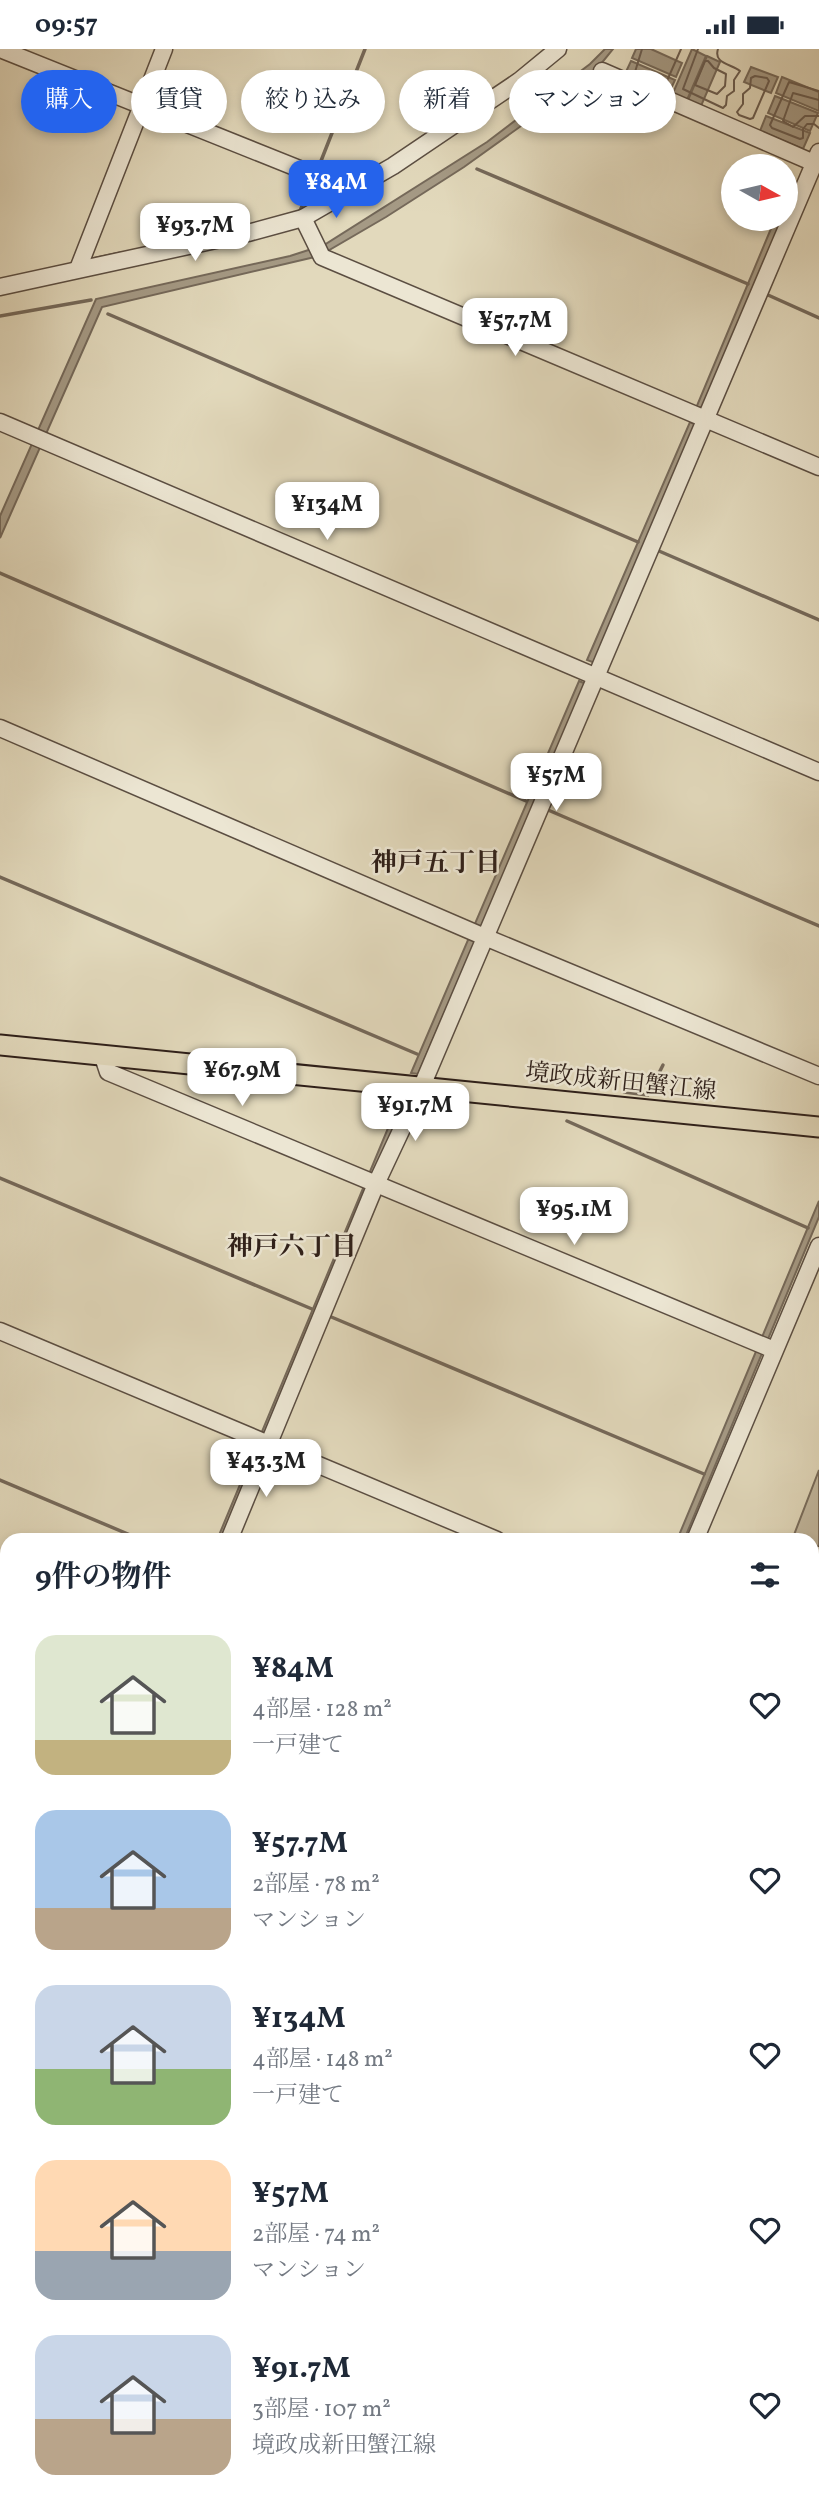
<!DOCTYPE html>
<html lang="ja">
<meta charset="utf-8">
<style>
body{margin:0;font-family:Vollkorn,"Noto Serif JP",serif;background:#f2f2f3;color:#1f2937;height:100vh;display:flex;flex-direction:column;font-size:26px;white-space:nowrap}
*{box-sizing:border-box;margin:0}
p{font-size:23px;color:#747a83}
.icon{flex:none;width:38px;height:38px;fill:none;stroke:currentColor;stroke-width:2;stroke-linecap:round;stroke-linejoin:round}
.map{position:relative;flex:1;overflow:hidden}
.sheet{position:absolute;left:0px;top:1484px;width:819px;height:973px;display:flex;flex-direction:column;background:#fff;border-radius:21px 21px 0 0;box-shadow:0 4px 10px #0003}
.sheet>*{flex:none}
.top-card{position:absolute;left:21px;top:21px;width:777px;height:63px;display:flex;gap:14px}
.needle{width:46px;rotate:98deg}
.fabs{position:absolute;left:721px;top:105px;display:grid;gap:14px}
.fabs a{display:grid;place-items:center;width:77px;height:77px;border-radius:50%;background:#fff;box-shadow:0 4px 10px #0003;font-size:35px}
.price{position:absolute;translate:-50% -60px;padding:0 16px;border-radius:14px;background:#fff;color:#222;font-size:23px;line-height:46px;filter:drop-shadow(0 2px 4px #0008)}
.price::after{content:'';position:absolute;left:50%;top:42px;width:21px;height:16px;margin-left:-10px;background:inherit;clip-path:polygon(0 0,100% 0,50% 100%)}
.price.on{background:#2563eb;color:#fff}
ul{padding:0;list-style:none}
li{display:flex;align-items:center;gap:21px;height:175px;padding:0 35px}
li span{display:grid;place-items:center;flex:none;width:196px;height:140px;border-radius:21px;color:#555}
li>.icon{margin-inline-start:auto}
span .icon{width:84px;height:84px;fill:#fffc;stroke-width:1}
li b{font-size:30px}
h2{display:flex;justify-content:space-between;align-items:center;height:84px;padding:0 35px;font-size:30px}
.chip{padding:0 24px;border-radius:32px;background:#fff;box-shadow:0 4px 10px #0003;font-size:24px;line-height:63px}
.chip.on{background:#2563eb;color:#fff}
.status{display:flex;justify-content:space-between;align-items:center;height:49px;padding:0 35px;background:#fff;direction:ltr}
.status svg{height:19px;fill:currentColor}
.map>svg:first-child{display:block}
.green{fill:#c3b9a0;stroke:#786c5c;stroke-width:2}
.water{fill:#a59a85;stroke:#75695a;stroke-width:2}
.lines{fill:none;stroke-linecap:round;stroke-linejoin:round}
.shore{stroke:#6a5c4f;stroke-width:2}
.stream{stroke:#75695a;stroke-width:3.5}
.minor-casing{stroke:#5b4e42;stroke-width:19}
.major-casing{stroke:#2e1f19;stroke-width:23}
.minor{stroke:#ece6d3;stroke-width:16}
.major{stroke:#e2d9bc;stroke-width:19}
.labels{text-anchor:middle;stroke-width:5;stroke-linejoin:round;paint-order:stroke}
.street-label{font-size:24px;fill:#2e1f19;stroke:#ece6d3}
.neighbourhood-label{font-size:26px;font-weight:bold;fill:#2e1f19;stroke:#ece6d3}
</style>
<div class="status"><b>09:57</b><svg viewBox="0 0 49 12"><path d="M0 12V9h3v3zM5 12V6h3v6zM10 12V3h3v9zM15 12V0h3v12zM26 1h20v11H26zM47 4h2v5h-2z"/></svg></div>
<div class="map">
<svg width="819" height="2457" viewBox="0 0 819 2457">
<rect width="100%" height="100%" fill="#e2d9bc"/>
<filter id="stains"><feTurbulence type="fractalNoise" baseFrequency=".00286" numOctaves="4"/><feColorMatrix values="0 0 0 0 .2 0 0 0 0 .09 0 0 0 0 .02 0 0 0 .5 -.17"/></filter>
<radialGradient id="worn" r=".72"><stop offset=".6" stop-color="#630" stop-opacity="0"/><stop offset="1" stop-color="#630" stop-opacity=".3"/></radialGradient>
<g class="green">
<path d="M 819,1421 L 819,1495 L 812,1513 L 812,1491 L 792,1491 Z"/>
<path d="M 10,2450 L 134,2450 L 130,2457 L 16,2457 L 9,2456 Z"/>
</g>
<g class="water">
<path d="M 605,0 L 613,0 L 592,26 L 464,118 L 386,168 L 319,207 L 102,258 L 0,489 L 0,467 L 96,250 L 290,207 L 324,196 L 487,93 L 590,15 Z"/>
<path d="M 636,0 L 651,0 L 682,14 L 676,28 L 632,9 Z"/>
<path d="M 692,0 L 706,7 L 687,51 L 673,44 Z"/>
<path d="M 707,7 L 720,13 L 701,57 L 688,51 Z"/>
<path d="M 631,12 L 675,31 L 668,46 L 624,27 Z"/>
<path d="M 751,18 L 778,28 L 771,44 L 744,33 Z"/>
<path d="M 782,28 L 819,43 L 819,62 L 776,44 Z"/>
<path d="M 775,47 L 818,64 L 810,82 L 768,64 Z"/>
<path d="M 766,67 L 810,84 L 803,100 L 760,82 Z"/>
<path d="M 775,170 L 783,170 L 704,358 L 696,359 Z"/>
<path d="M 690,373 L 696,376 L 595,614 L 587,611 Z"/>
<path d="M 579,632 L 586,635 L 418,1025 L 411,1024 Z"/>
<path d="M 398,1055 L 406,1056 L 222,1491 L 217,1491 Z"/>
<path d="M 819,1152 L 819,1168 L 684,1491 L 677,1491 Z"/>
<path d="M 819,1565 L 819,2062 L 812,2070 L 812,1584 Z"/>
<path d="M 297,2450 L 507,2450 L 504,2457 L 291,2457 Z"/>
</g>
<g class="lines">
<g class="shore">
<path d="M 642,0 L 635,23 L 663,35 L 666,34 L 681,0"/>
<path d="M 698,0 L 683,40 L 723,59 L 726,56 L 727,47 L 734,42 L 734,31 L 740,22 C 732,15 713,15 718,0"/>
<path d="M 705,12 L 708,12 L 714,19 L 726,25 L 725,37 L 717,45 L 695,36 Z"/>
<path d="M 755,27 L 767,29 L 769,32 L 753,69 L 750,70 L 739,66 L 737,63 L 743,55 L 743,45 L 750,39 L 751,29 Z"/>
<path d="M 819,42 L 789,33 L 770,76 L 772,79 L 800,90 L 803,89 L 803,80 L 807,75 L 814,75 L 819,79"/>
<path d="M 819,51 L 793,44 L 783,72 L 793,78 L 805,67 L 819,67"/>
</g>
<g class="stream">
<path d="M 319,117 L 365,0"/>
<path d="M 477,120 L 748,235"/>
<path d="M 295,164 L 300,162 L 312,133"/>
<path d="M 88,211 L 121,204"/>
<path d="M 768,246 L 819,269"/>
<path d="M 108,265 L 638,493"/>
<path d="M 0,267 L 91,251"/>
<path d="M 659,502 L 819,571"/>
<path d="M 0,524 L 526,752"/>
<path d="M 548,761 L 819,877"/>
<path d="M 0,828 L 417,1005"/>
<path d="M 624,1043 L 648,1046 L 663,1016"/>
<path d="M 567,1072 L 808,1179"/>
<path d="M 0,1129 L 312,1260"/>
<path d="M 329,1267 L 704,1425"/>
<path d="M 0,1431 L 142,1491"/>
<path d="M 0,1729 L 7,1732"/>
<path d="M 0,2075 L 7,2076"/>
</g>
<defs>
<g id="minor">
<path d="M 0,0 L 352,141"/>
<path d="M 602,22 L 814,114"/>
<path d="M 303,169 L 322,208 L 819,418"/>
<path d="M 78,220 L 164,0"/>
<path d="M 0,238 L 248,184 L 303,169 L 393,117 L 519,32 L 558,0"/>
<path d="M 0,373 L 819,723"/>
<path d="M 0,679 L 480,886 L 819,1027"/>
<path d="M 102,1005 L 108,1023 L 774,1301"/>
<path d="M 0,1282 L 497,1491"/>
<path d="M 229,1491 L 376,1135 L 422,1037 L 819,103"/>
<path d="M 695,1491 L 819,1197"/>
<path d="M 812,1524 L 819,1506"/>
<path d="M 0,1581 L 7,1584"/>
<path d="M 0,1863 L 7,1876"/>
<path d="M 0,1996 L 7,2007"/>
<path d="M 812,2097 L 819,2090"/>
<path d="M 0,2267 L 7,2268"/>
<path d="M 141,2457 L 145,2450"/>
<path d="M 186,2457 L 191,2450"/>
<path d="M 265,2457 L 271,2450"/>
<path d="M 527,2457 L 531,2450"/>
</g>
<path id="major" d="M 0,996 L 819,1078"/>
</defs>
<use href="#minor" class="minor-casing"/>
<use href="#major" class="major-casing"/>
<use href="#minor" class="minor"/>
<use href="#major" class="major"/>
</g>
<g class="labels">
<g class="street-label">
<text transform="translate(621 1032) rotate(6)" y="8">境政成新田蟹江線</text>
</g>
<g class="neighbourhood-label">
<text x="436" y="822">神戸五丁目</text>
<text x="292" y="1206">神戸六丁目</text>
</g>
</g>
<rect width="100%" height="100%" filter="url(#stains)"/>
<rect width="100%" height="100%" fill="url(#worn)"/>
</svg>
<div class="fabs">
<a><svg class="needle" viewBox="-14 -14 28 28"><path d="M0-13l5 13h-10z" fill="#e53935"/><path d="M0 13l5-13h-10z" fill="#747a83"/></svg></a>
</div>
<b class="price on" style="left:336px;top:171px">¥84M</b>
<b class="price" style="left:195px;top:214px">¥93.7M</b>
<b class="price" style="left:515px;top:309px">¥57.7M</b>
<b class="price" style="left:327px;top:493px">¥134M</b>
<b class="price" style="left:556px;top:764px">¥57M</b>
<b class="price" style="left:242px;top:1059px">¥67.9M</b>
<b class="price" style="left:415px;top:1094px">¥91.7M</b>
<b class="price" style="left:574px;top:1198px">¥95.1M</b>
<b class="price" style="left:266px;top:1450px">¥43.3M</b>
<div class="top-card">
<a class="chip on">購入</a>
<a class="chip">賃貸</a>
<a class="chip">絞り込み</a>
<a class="chip">新着</a>
<a class="chip">マンション</a>
</div>
<section class="sheet">
<h2>9件の物件<svg class="icon" aria-label="filters" viewBox="0 0 24 24"><path d="M4 7h16M4 17h16"/><circle cx="9" cy="7" r="2"/><circle cx="15" cy="17" r="2"/></svg></h2>
<ul>
<li><span style="background:linear-gradient(#dfe7d0 75%,#c2b280 0)"><svg class="icon" aria-label="home" viewBox="0 0 24 24"><path d="M3 11l9-7 9 7M6 9v11h12V9"/></svg></span><div><b>¥84M</b><p>4部屋 · 128 m²</p><p>一戸建て</p></div><svg class="icon" aria-label="heart" viewBox="0 0 24 24"><path d="M12 20l-8-8c-3-5 5-10 8-4 3-6 11-1 8 4z"/></svg></li>
<li><span style="background:linear-gradient(#a9c7e8 70%,#b9a48a 0)"><svg class="icon" aria-label="home" viewBox="0 0 24 24"><path d="M3 11l9-7 9 7M6 9v11h12V9"/></svg></span><div><b>¥57.7M</b><p>2部屋 · 78 m²</p><p>マンション</p></div><svg class="icon" aria-label="heart" viewBox="0 0 24 24"><path d="M12 20l-8-8c-3-5 5-10 8-4 3-6 11-1 8 4z"/></svg></li>
<li><span style="background:linear-gradient(#c9d6e8 60%,#8fb573 0)"><svg class="icon" aria-label="home" viewBox="0 0 24 24"><path d="M3 11l9-7 9 7M6 9v11h12V9"/></svg></span><div><b>¥134M</b><p>4部屋 · 148 m²</p><p>一戸建て</p></div><svg class="icon" aria-label="heart" viewBox="0 0 24 24"><path d="M12 20l-8-8c-3-5 5-10 8-4 3-6 11-1 8 4z"/></svg></li>
<li><span style="background:linear-gradient(#ffd9b3 65%,#9aa5b1 0)"><svg class="icon" aria-label="home" viewBox="0 0 24 24"><path d="M3 11l9-7 9 7M6 9v11h12V9"/></svg></span><div><b>¥57M</b><p>2部屋 · 74 m²</p><p>マンション</p></div><svg class="icon" aria-label="heart" viewBox="0 0 24 24"><path d="M12 20l-8-8c-3-5 5-10 8-4 3-6 11-1 8 4z"/></svg></li>
<li><span style="background:linear-gradient(#c9d6e8 60%,#b9a48a 0)"><svg class="icon" aria-label="home" viewBox="0 0 24 24"><path d="M3 11l9-7 9 7M6 9v11h12V9"/></svg></span><div><b>¥91.7M</b><p>3部屋 · 107 m²</p><p>境政成新田蟹江線</p></div><svg class="icon" aria-label="heart" viewBox="0 0 24 24"><path d="M12 20l-8-8c-3-5 5-10 8-4 3-6 11-1 8 4z"/></svg></li>
</ul>
</section>
</div>
